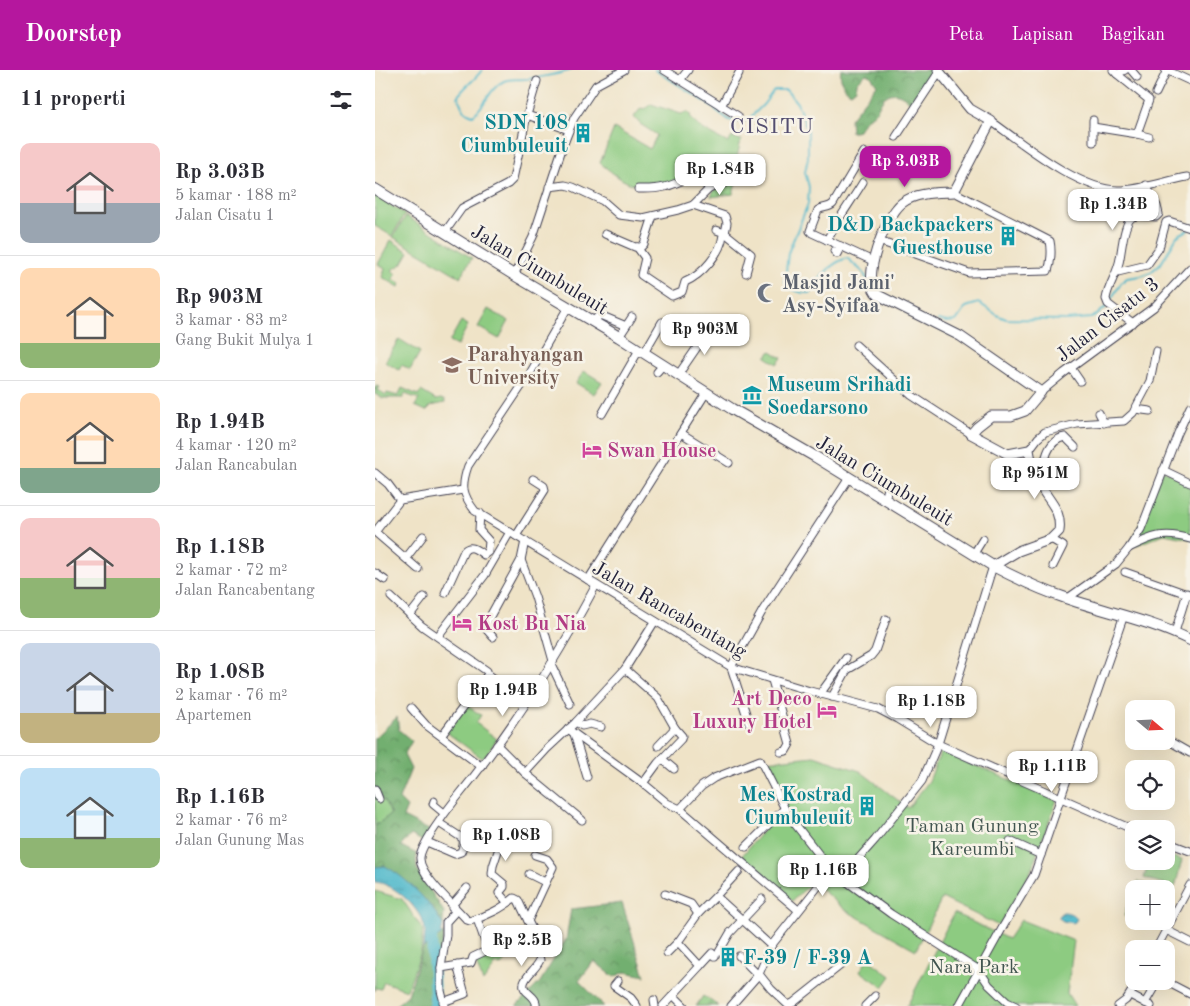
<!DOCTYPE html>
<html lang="id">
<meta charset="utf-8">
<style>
body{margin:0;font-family:"Old Standard TT",serif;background:#f2f2f3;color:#2b2b33;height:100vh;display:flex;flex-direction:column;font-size:19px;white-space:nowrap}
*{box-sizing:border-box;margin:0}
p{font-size:16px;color:#7c7c81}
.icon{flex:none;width:28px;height:28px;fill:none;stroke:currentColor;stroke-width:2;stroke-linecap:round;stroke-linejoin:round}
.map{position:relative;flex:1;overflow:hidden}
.drawer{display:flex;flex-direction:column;background:#fff;width:375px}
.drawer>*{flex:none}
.needle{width:32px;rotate:109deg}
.buttons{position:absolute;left:750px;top:630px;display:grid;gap:10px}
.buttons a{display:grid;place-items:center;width:50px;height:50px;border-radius:10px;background:#fff;box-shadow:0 5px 20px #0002;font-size:25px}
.price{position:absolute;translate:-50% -42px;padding:0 11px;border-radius:10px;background:#fff;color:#222;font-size:16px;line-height:32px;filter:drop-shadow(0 1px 2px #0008)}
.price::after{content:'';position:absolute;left:50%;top:30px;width:15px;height:11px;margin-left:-8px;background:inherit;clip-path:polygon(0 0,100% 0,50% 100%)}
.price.on{background:#b5179e;color:#fff}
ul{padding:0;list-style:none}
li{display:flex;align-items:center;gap:15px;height:125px;padding:0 20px}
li+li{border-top:1px solid #e1e1e2}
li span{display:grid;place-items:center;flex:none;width:140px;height:100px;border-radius:10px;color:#555}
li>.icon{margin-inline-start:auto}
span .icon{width:60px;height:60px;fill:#fffc;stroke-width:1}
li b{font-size:21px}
h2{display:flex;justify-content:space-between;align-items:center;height:60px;padding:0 20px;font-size:21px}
header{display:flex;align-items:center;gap:30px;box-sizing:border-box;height:70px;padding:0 25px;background:#b5179e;color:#fff}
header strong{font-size:24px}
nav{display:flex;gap:28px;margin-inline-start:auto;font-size:18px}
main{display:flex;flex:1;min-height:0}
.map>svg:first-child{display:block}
.green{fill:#8dcb81;stroke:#58765e}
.forest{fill:url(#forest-crowns);stroke:#4a6855}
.cemetery{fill:url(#cemetery-stones);stroke:#58765e}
.water{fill:url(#water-ripples);stroke:#376c82}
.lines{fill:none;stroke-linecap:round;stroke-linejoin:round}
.stream{stroke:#4cb7ca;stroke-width:2}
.river{stroke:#4cb7ca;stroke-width:11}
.minor-casing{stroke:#413f50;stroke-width:9}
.tertiary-casing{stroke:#413f50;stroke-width:11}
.secondary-casing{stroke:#413f50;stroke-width:12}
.minor{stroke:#fff;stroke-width:7}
.tertiary{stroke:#fff;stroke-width:9}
.secondary{stroke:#fff;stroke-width:10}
.labels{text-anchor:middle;stroke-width:5;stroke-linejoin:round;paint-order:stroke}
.culture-label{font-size:20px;font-weight:bold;fill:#0d838f;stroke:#f7f3e8;text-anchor:end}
.street-label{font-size:20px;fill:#22223b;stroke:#f7f3e8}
.worship-label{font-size:20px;font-weight:bold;fill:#5b616d;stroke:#f7f3e8;text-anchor:start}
.education-label{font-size:20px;font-weight:bold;fill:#785e54;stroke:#f7f3e8;text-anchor:start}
.hotel-label{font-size:20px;font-weight:bold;fill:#b23c85;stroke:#f7f3e8;text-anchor:start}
.park-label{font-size:20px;fill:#425550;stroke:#f7f3e8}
.quarter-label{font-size:22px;letter-spacing:1px;fill:#544e70;stroke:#f7f3e8}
</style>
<header>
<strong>Doorstep</strong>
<nav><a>Peta</a><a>Lapisan</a><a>Bagikan</a></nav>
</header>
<main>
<section class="drawer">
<h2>11 properti<svg class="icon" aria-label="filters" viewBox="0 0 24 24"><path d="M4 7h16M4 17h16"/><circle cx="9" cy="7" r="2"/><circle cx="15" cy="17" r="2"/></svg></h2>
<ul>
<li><span style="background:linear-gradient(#f6c9c9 60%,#9aa5b1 0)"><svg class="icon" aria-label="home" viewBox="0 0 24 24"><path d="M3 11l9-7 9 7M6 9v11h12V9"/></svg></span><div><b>Rp 3.03B</b><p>5 kamar · 188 m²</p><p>Jalan Cisatu 1</p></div></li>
<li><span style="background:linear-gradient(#ffd9b3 75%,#8fb573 0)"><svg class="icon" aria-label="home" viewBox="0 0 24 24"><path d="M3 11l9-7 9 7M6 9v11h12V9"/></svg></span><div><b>Rp 903M</b><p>3 kamar · 83 m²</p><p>Gang Bukit Mulya 1</p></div></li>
<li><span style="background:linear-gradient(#ffd9b3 75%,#7fa58c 0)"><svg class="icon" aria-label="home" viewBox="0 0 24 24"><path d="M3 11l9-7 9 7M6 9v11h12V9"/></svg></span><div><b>Rp 1.94B</b><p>4 kamar · 120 m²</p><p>Jalan Rancabulan</p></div></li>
<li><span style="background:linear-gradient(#f6c9c9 60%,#8fb573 0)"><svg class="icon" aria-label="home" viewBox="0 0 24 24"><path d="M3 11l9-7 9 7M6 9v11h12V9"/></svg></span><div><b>Rp 1.18B</b><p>2 kamar · 72 m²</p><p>Jalan Rancabentang</p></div></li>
<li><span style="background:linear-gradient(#c9d6e8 70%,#c2b280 0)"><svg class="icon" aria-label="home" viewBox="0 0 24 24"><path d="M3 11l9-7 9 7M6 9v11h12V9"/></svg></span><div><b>Rp 1.08B</b><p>2 kamar · 76 m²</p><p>Apartemen</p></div></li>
<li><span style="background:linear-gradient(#bfe0f5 70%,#8fb573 0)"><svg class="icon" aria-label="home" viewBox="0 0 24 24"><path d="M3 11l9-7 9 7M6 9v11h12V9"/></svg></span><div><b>Rp 1.16B</b><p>2 kamar · 76 m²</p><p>Jalan Gunung Mas</p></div></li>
</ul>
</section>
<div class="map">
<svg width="815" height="936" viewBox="0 0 815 936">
<defs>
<pattern id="forest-crowns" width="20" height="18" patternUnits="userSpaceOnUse" patternTransform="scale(1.25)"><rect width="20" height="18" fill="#72af6f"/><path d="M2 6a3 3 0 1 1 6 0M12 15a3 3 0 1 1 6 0" fill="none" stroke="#5d8e5c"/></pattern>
<pattern id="cemetery-stones" width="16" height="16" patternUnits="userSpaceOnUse" patternTransform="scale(1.25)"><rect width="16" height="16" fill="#8dcb81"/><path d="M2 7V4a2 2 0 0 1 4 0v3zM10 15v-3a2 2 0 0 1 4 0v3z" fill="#79ae70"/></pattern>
<pattern id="water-ripples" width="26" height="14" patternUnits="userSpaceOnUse" patternTransform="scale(1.25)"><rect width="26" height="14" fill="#4cb7ca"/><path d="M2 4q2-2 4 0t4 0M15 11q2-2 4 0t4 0" fill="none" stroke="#3f94a5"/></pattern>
</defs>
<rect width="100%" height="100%" fill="#f7f3e8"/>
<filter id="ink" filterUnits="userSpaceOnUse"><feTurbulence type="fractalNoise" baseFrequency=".02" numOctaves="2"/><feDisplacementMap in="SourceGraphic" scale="10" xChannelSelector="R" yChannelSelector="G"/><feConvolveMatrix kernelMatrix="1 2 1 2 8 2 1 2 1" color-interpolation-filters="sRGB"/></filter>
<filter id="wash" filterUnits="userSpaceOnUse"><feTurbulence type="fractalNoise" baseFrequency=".0096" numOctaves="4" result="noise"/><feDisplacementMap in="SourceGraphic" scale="20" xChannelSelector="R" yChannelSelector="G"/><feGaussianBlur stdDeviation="1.12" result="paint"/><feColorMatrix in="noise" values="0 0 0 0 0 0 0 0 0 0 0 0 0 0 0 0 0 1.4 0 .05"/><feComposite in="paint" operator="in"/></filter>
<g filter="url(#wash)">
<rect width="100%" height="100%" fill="#efe3c7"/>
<g class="green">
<path d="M 276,34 L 306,44 L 311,42 L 315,44 C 316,56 343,67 353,73 L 357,67 L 366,70 L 357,109 L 335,117 L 326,103 C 304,111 278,122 254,113 C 244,109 234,100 225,93 L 239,58 L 275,79 L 282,65 L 265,54 L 259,47 L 266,38 L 270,39 Z"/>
<path d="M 361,113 L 358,124 L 336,127 L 340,118 Z"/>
<path d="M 0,125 L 30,144 L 17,166 L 0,156 Z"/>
<path d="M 31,146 L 97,188 L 85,207 L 18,167 Z"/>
<path d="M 16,170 L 34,182 L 27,194 L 17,200 L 21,204 L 18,209 L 26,214 L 24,217 L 7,207 L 10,199 L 3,194 Z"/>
<path d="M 113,239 L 134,251 L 124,269 L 103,257 Z"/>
<path d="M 86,251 L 93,255 L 82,276 L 74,272 Z"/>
<path d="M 24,269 L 45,282 L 35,300 L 27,295 L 24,300 L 10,292 Z"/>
<path d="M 396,281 L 407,288 L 402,294 L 391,287 Z"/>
<path d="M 209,301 L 227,312 L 219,324 L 201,313 Z"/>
<path d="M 1,316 L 5,317 L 3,320 L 11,325 L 12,323 L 23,326 L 27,318 L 43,325 L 46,321 L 61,330 L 66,329 L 70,331 L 70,333 L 56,336 L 51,341 L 40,336 L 44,329 L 30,324 L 28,328 L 7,328 L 0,324 Z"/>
<path d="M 788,400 L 815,413 L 815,469 L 789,464 L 754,478 Z"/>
<path d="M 91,635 L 106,645 L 101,653 L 122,669 L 108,689 L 71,662 Z"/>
<path d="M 566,681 L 682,730 L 655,803 L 624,856 L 567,828 L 541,880 L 470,840 L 438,812 L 417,831 L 366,787 L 411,733 L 391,691 L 439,686 L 485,701 L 533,738 L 554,711 Z"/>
<path d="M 0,715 L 16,744 L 0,756 Z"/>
<path d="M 791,785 L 807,790 L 800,817 L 769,808 L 774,791 L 791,791 Z"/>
<path d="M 763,811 L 787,819 L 761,819 Z"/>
<path d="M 0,821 L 27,829 L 48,860 L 46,882 L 32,920 L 9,912 L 6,919 L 1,918 L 0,921 Z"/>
<path d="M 753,832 L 759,834 L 759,849 L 749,846 Z"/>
<path d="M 579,843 L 633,869 L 646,850 L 699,871 L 692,923 L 700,936 L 532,936 Z"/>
<path d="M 141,863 L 145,873 L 134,881 L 135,886 L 125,896 L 121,894 L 108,912 L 99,888 L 107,885 Z"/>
<path d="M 493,889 L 516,906 L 508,917 L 485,901 Z"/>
</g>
<g class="forest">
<path d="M 466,0 L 560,0 L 560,4 L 538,36 C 531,27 519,17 508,29 C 505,33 503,39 500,43 C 497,46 493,47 490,50 C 485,56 486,63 476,62 L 475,49 L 502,15 L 496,6 L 491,4 L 482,13 L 481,19 L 476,23 C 468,20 464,8 466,0 Z"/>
<path d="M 22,647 L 24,660 L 37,671 L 29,685 L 36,699 L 24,729 L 32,737 L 28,747 L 54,760 L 49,772 L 36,765 L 26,776 L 42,784 L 41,790 L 42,799 L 69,842 L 68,855 C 55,830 31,814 10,796 L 0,797 L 0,756 L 16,744 L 0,715 L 0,668 Z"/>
<path d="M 247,833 L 270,906 L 250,902 L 239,907 L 219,891 L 204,911 L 229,936 L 141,936 L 165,912 L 191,869 L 196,839 Z"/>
<path d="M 70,862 C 65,886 57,913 65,936 L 20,936 L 33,925 L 48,878 Z"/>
</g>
<path class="cemetery" d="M 328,926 L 344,936 L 321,936 Z"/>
<g class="water">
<path d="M 10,796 C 31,807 57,834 68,855 L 66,865 L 48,878 C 48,872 51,864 50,859 C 47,840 19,813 0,812 L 0,797 Z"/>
<path d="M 688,842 C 694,842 698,844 702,849 L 699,853 L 688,851 L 684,848 L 685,844 Z"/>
</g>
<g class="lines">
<g class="stream">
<path d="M 107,0 C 100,10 90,16 83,26 C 86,36 88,42 98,45 C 110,37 115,17 129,11 C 136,8 142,10 149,9 C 158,9 189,3 196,0"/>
<path d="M 280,0 L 329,31 L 354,50 L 367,52 L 375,48 L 389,34 L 399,20 L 411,20 L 422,33 L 433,62 L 433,88 L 430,102 L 434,117 L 433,134 L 413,183 L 410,211 L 413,218 L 428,223 L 435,223 C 446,208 453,194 472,188 L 488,202 L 493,211"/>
<path d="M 734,232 L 747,212 L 752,208 L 766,206 L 776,202 L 787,192 L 802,166 L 813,160"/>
<path d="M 563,250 L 572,252 L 581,251 L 591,237 L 604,233 L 622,245 L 631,249 L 692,250 L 716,248 L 722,245 L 732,236"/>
</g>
<path class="river" d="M 56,856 L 60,936"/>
</g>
</g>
<g filter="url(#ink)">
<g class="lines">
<defs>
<g id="minor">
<path d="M 289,0 L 363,46"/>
<path d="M 738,0 L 742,4 L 750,0"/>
<path d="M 756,0 L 762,7"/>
<path d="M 791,0 L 815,11"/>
<path d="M 305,10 L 313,0"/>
<path d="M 162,11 L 152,45 L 194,60"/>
<path d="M 781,23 L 792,0"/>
<path d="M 346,36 L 364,3"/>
<path d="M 616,51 C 647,73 705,121 744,120 C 766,120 790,111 812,107"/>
<path d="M 718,57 L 762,64 L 774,30 L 742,4"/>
<path d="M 762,64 L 774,67"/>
<path d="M 521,67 L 564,2"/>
<path d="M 718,72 L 718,50"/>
<path d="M 489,82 L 458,134 C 453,139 448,136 443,140 L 435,161 L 437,163 L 498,191"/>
<path d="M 174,117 L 190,115 L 198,117 L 228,131 L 244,145 L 268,148 L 303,140 L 318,135 L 334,119 L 365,107"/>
<path d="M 263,119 C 293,120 297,114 323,104 L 334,119"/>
<path d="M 318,135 L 350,146 L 352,153 L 350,163 L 376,184 L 371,203"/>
<path d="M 341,160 L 350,163"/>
<path d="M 70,162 L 87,138 L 133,114 L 138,109 L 152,45"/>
<path d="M 230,164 L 260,177 L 266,177 L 269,174 L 278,146"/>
<path d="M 452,170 C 462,150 476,132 488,112"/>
<path d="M 504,171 L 594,203 L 673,201 C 676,193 677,180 675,171 L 579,122"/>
<path d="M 262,177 L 270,188 L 266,205 L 297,226 L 307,222 L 310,212 C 327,205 346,183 348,165"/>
<path d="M 459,181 L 462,184 L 466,176"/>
<path d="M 743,202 L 772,195 L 784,178 L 791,152 L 794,151 L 815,158"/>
<path d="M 139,205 L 158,167 L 188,76 L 199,48 L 221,15 L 249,0"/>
<path d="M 193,237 L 154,305 L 93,396 C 86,416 87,424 100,441 L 356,597 L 435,621 L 503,639 L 522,649 L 563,674 L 759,760"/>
<path d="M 218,251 L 225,245 L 251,256"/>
<path d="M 758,253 L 733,234 L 731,229 C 733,215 743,203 745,188 C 747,178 749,151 758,147 C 764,144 774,147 781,147 L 784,144 L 782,136 L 771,115"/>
<path d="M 244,267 L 257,247"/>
<path d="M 481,275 L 536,325 L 596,364"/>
<path d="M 269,283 L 287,252"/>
<path d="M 696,298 L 705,311"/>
<path d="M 282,302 L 288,295"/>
<path d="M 303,305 L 338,254"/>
<path d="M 666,322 L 689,303 L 779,237 L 815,198"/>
<path d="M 760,339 L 775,341"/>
<path d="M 724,343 L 729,353"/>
<path d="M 227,344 L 264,280"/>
<path d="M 306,363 L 354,393"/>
<path d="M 654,380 L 663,368 L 670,362 L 702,354 L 749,351 L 758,343 L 775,311 L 781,281"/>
<path d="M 788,400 L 815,413"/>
<path d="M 0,403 L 13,414 L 25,430"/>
<path d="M 662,409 L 669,407 C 668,392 672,370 690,367 L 700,377"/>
<path d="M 510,430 L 513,418 L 510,411"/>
<path d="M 0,462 L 25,430 L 88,420"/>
<path d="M 0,462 L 43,499"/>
<path d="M 141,466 L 170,420 L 169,416 L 158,409"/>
<path d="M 676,469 L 688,476 L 678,496"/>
<path d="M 754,478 C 777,466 789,461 815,469"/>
<path d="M 598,485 L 608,469"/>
<path d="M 31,488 L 48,466"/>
<path d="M 146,490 L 160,527 L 178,591"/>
<path d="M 750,502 L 815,525"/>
<path d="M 0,503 L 10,510"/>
<path d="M 213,510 L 331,323"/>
<path d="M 70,523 L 89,481 C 96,474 102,480 109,485 L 113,482 L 114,471 L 104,460 L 105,443"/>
<path d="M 16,527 L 47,556 L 112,601 L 113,604 L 151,632"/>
<path d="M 693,528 L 741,494 L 754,478 L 766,459 L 803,363 L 815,337"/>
<path d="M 35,545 L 49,527"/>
<path d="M 800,562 L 812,523"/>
<path d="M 63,566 L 110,505 L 135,462"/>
<path d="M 118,567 L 111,559 L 113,550 L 146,490 L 150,471"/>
<path d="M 176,594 L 195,634"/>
<path d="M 397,610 L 415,674 L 411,681 L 406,682"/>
<path d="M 445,624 L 471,588"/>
<path d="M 457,627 L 472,600 L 496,586 L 500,581 L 511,549"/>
<path d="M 36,638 L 51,655 L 107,697"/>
<path d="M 201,652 L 207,656 L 215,654 L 226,657"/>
<path d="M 374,653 L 356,597 L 388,540 L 474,408"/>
<path d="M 193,659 L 266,712 L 269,712 L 283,693 L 306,669 L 307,666 L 300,658 L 283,628 L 250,599"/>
<path d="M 199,664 L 212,707"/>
<path d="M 67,665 L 113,604"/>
<path d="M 794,671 L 815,683"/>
<path d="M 122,675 L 150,703 L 207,750"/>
<path d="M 283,676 L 300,658"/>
<path d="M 287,689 L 299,699"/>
<path d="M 150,703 L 172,679 L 201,652 L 250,599 L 280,551"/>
<path d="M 268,713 L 292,733 L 305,739 L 423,840"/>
<path d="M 0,719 L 4,729"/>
<path d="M 59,731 L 58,734 L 69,743"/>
<path d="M 305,739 L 327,716 L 339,708 L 385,690 L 413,745 L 456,800 L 516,844 L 604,900 L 614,915 L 632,932 L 641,936"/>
<path d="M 116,768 L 125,775 L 118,796 L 117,804 L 129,814 L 129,817 L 124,823 L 133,833"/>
<path d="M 635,771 L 666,785"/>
<path d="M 52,772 L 80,784 L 86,782 C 88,777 90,772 87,768 L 64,753"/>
<path d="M 791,772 L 815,781"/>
<path d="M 371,777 L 409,739"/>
<path d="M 160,785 L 172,789 L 178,797 L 153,851 L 143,830 L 139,828 C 128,838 110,847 95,851 L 92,850 C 81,837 44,805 45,788 C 45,776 72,740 80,730 C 134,664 181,591 221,515"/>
<path d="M 364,801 L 341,826 L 396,876"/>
<path d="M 154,804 L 170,812"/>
<path d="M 467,807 L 500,770 L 547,711 L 563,674 L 618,496"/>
<path d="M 290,824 L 316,834 L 323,844"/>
<path d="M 78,834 L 92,818"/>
<path d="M 153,851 L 163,871 L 170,878"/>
<path d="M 791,860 L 815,872"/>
<path d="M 781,879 L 815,815"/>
<path d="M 344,882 L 355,863 L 387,829"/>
<path d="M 292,883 L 303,872"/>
<path d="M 364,886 L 383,905"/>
<path d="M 325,896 L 337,883 L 340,886"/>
<path d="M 66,898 L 71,865 L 71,852 L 81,841 L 77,838"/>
<path d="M 384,904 L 396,919 L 413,935 L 418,933 L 466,895"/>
<path d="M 243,911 L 239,916 L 256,928 L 262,936"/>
<path d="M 790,911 L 815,924"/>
<path d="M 298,925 L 309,936"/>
<path d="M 755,925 L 776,936"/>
<path d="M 279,930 L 280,936"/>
<path d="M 68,932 L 90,924 L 82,895"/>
<path d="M 770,933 L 780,916 L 775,911"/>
<path d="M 70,936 L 66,921 L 66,898 L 96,893 L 98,887 L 113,880 L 102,849"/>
<path d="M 161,936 C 163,925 146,923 149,913 C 151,905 161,899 165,890 L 164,886 L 156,874 L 162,869"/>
<path d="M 288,936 L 325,896 L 303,872 L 323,844 L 341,826"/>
<path d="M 356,936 L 384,904 L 396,876 L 456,800"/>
<path d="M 490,936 L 500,926"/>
<path d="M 584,936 L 629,855 L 659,805 L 749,545"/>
<path d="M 743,936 L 751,930 L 763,911"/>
</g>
<path id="tertiary" d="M 563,0 L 595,39 L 616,51 L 579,122 C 561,123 542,122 527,133 C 511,145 484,211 503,225 L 585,266 L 666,322 L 650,341 L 636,346 L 616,346 L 602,357 L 596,364 L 633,384 L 654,380 C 656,392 659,404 665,415 C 674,432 687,440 684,461 L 676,469 L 643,481 L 618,496"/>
<path id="secondary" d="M 0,119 L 139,205 L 244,267 L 357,339 L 439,386 L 618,496 C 641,508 664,519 688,527 C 730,542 775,550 815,570"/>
</defs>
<use href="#minor" class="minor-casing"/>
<use href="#tertiary" class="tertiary-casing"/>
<use href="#secondary" class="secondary-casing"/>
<use href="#minor" class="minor"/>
<use href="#tertiary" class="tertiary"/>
<use href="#secondary" class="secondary"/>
</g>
</g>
<defs>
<symbol id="building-bare" viewBox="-9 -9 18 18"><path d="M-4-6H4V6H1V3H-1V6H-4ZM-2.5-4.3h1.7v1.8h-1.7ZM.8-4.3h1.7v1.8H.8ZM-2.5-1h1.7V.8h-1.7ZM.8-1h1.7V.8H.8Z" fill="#0f9aa8" stroke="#f7f3e8" stroke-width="2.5" paint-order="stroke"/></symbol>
<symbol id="mosque-bare" viewBox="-9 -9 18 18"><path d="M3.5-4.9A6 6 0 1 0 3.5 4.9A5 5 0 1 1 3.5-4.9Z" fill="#6b7280" stroke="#f7f3e8" stroke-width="2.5" paint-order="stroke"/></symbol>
<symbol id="university-bare" viewBox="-9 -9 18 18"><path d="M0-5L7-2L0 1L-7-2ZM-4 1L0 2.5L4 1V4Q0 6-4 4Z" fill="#8d6e63" stroke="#f7f3e8" stroke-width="2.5" paint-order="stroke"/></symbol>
<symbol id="museum-bare" viewBox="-9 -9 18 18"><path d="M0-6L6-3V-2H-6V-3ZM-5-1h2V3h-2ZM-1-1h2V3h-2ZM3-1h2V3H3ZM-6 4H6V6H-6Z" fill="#0f9aa8" stroke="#f7f3e8" stroke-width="2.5" paint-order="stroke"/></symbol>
<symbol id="hotel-bare" viewBox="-9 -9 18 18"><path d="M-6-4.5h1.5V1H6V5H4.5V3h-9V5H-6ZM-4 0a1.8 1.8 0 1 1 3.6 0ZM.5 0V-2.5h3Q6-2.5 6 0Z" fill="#d1479c" stroke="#f7f3e8" stroke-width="2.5" paint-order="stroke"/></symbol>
</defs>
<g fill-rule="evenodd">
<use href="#building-bare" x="194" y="49" width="28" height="28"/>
<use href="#building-bare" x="619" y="152" width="28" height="28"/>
<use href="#mosque-bare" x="378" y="209" width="28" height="28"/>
<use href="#university-bare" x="63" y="281" width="28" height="28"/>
<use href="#museum-bare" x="363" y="311" width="28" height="28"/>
<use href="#hotel-bare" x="203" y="366" width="28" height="28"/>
<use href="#hotel-bare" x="73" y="539" width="28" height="28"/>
<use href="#hotel-bare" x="438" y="626" width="28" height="28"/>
<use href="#building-bare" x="478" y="722" width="28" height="28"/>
<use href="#building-bare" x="339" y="873" width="28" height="28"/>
</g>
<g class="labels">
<g class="culture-label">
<text x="193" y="59">SDN 108<tspan x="193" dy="23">Ciumbuleuit</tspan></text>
<text x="618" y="161">D&amp;D Backpackers<tspan x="618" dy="23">Guesthouse</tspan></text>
<text x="392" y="321" text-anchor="start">Museum Srihadi<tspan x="392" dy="23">Soedarsono</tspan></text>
<text x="477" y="731">Mes Kostrad<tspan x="477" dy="23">Ciumbuleuit</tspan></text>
<text x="368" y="894" text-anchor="start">F-39 / F-39 A</text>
</g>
<g class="street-label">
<text transform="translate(165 199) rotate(31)" y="7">Jalan Ciumbuleuit</text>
<text transform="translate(732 249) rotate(-38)" y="7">Jalan Cisatu 3</text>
<text transform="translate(510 410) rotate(31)" y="7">Jalan Ciumbuleuit</text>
<text transform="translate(295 539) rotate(30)" y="7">Jalan Rancabentang</text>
</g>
<g class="worship-label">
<text x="407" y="219">Masjid Jami'<tspan x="407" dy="23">Asy-Syifaa</tspan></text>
</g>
<g class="education-label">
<text x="92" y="291">Parahyangan<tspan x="92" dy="23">University</tspan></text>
</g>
<g class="hotel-label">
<text x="232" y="387">Swan House</text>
<text x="102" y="560">Kost Bu Nia</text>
<text x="437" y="635" text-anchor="end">Art Deco<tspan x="437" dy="23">Luxury Hotel</tspan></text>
</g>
<g class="park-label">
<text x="597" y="762">Taman Gunung<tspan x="597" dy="23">Kareumbi</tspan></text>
<text x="599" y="903">Nara Park</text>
</g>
<g class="quarter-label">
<text x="397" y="63">CISITU</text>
</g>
</g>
</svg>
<div class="buttons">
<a><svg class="needle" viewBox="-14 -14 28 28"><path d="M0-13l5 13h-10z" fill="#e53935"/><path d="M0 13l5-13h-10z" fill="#7c7c81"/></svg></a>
<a><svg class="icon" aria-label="locate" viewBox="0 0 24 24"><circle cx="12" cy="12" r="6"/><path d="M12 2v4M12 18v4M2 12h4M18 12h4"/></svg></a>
<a><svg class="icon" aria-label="layers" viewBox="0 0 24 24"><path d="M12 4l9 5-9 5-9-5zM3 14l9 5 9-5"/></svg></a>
<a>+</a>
<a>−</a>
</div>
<b class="price on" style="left:530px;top:118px">Rp 3.03B</b>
<b class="price" style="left:345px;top:126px">Rp 1.84B</b>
<b class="price" style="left:738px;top:161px">Rp 1.34B</b>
<b class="price" style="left:330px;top:286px">Rp 903M</b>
<b class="price" style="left:660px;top:430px">Rp 951M</b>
<b class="price" style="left:128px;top:647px">Rp 1.94B</b>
<b class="price" style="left:556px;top:658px">Rp 1.18B</b>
<b class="price" style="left:677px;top:723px">Rp 1.11B</b>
<b class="price" style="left:131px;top:792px">Rp 1.08B</b>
<b class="price" style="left:448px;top:827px">Rp 1.16B</b>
<b class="price" style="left:147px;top:897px">Rp 2.5B</b>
</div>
</main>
